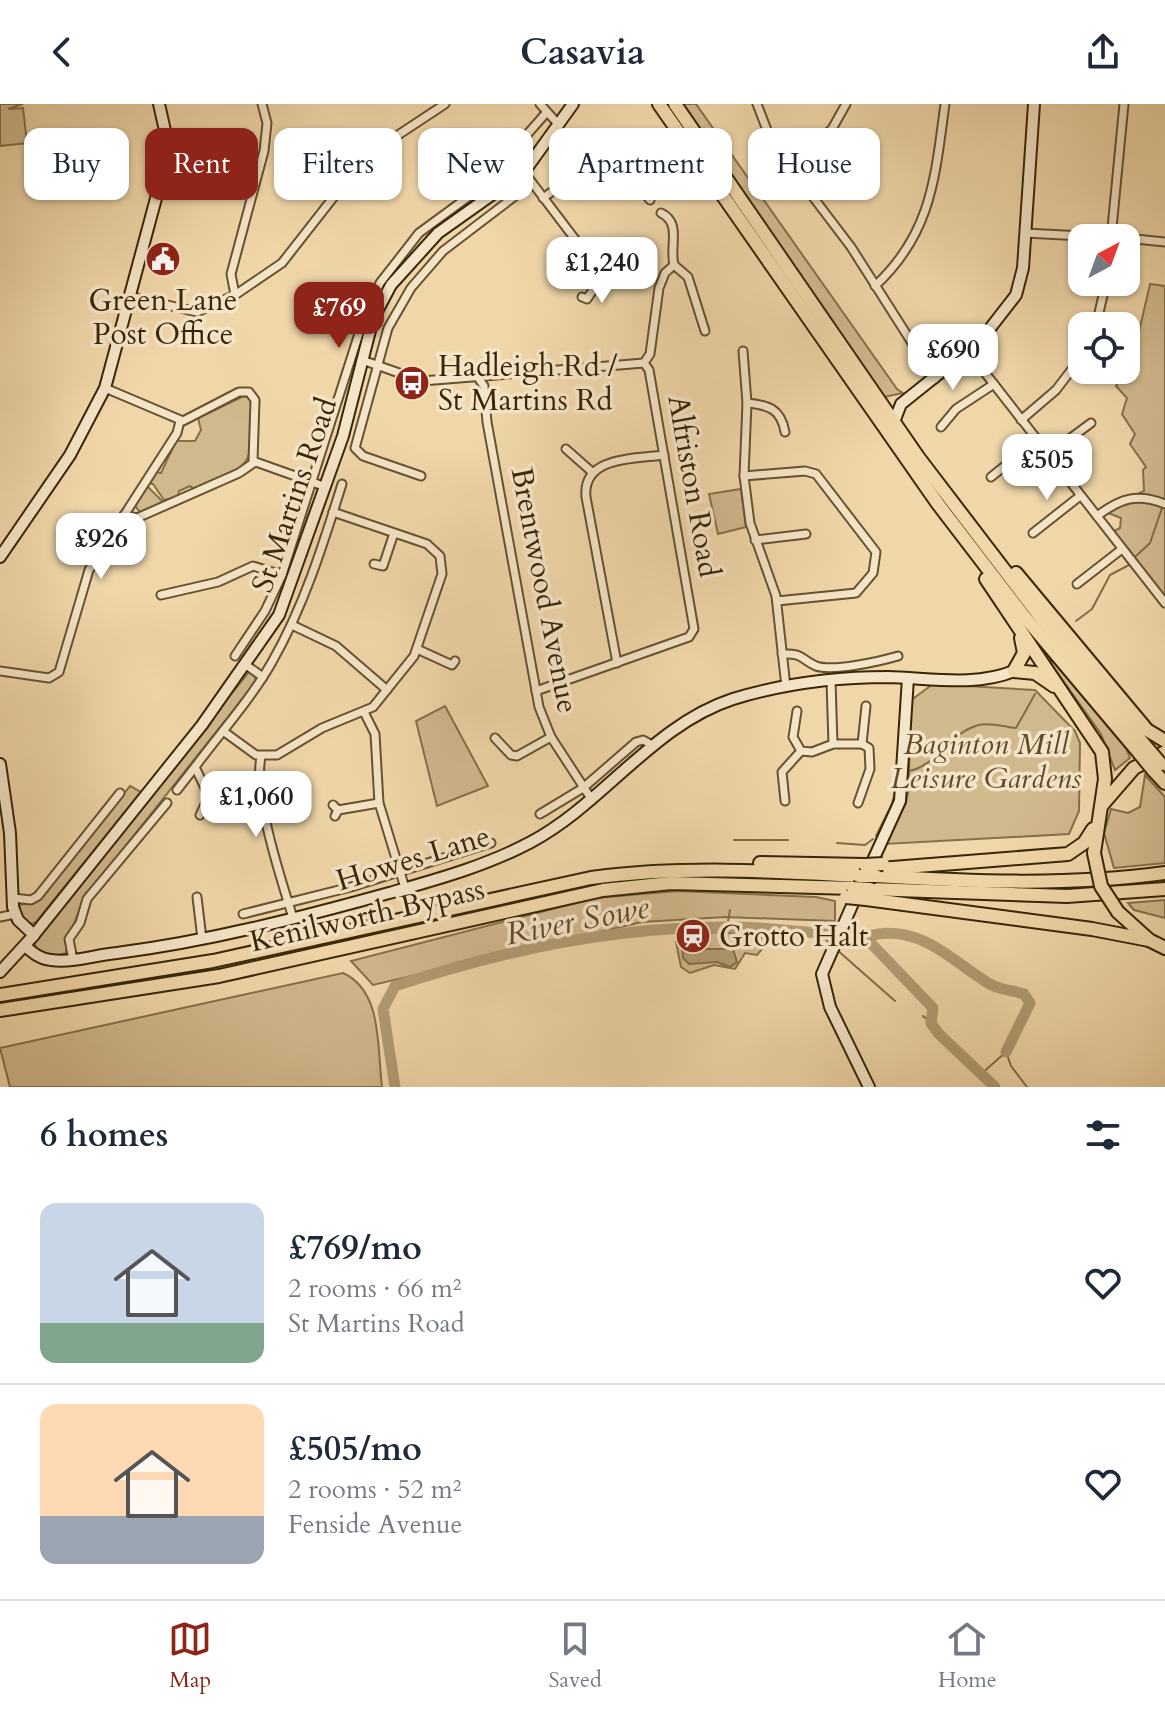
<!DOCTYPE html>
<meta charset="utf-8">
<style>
body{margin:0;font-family:Cardo,serif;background:#f2f2f3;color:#1f2937;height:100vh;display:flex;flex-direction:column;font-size:30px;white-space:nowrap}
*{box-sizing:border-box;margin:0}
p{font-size:26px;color:#747a83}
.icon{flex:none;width:44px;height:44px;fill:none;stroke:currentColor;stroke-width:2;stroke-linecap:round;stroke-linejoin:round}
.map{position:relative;height:983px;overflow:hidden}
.drawer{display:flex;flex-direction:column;background:#fff;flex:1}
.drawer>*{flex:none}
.hud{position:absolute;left:24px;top:24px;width:1118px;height:72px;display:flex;gap:16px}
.needle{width:52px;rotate:41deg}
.controls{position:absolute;left:1068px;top:120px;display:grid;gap:16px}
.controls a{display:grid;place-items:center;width:72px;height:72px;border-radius:16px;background:#fff;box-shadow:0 2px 6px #0004;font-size:40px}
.price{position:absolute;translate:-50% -68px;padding:0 18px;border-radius:16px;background:#fff;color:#222;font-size:26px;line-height:52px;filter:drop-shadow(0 2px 4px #0008)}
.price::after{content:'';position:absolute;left:50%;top:48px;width:24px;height:18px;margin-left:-12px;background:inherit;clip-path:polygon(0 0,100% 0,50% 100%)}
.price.selected{background:#8f2418;color:#fff}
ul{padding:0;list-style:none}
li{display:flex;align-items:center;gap:24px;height:200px;padding:0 40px}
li+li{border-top:2px solid #e0e1e3}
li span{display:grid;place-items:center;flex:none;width:224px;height:160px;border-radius:16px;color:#555}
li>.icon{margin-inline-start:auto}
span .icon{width:96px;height:96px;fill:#fffc;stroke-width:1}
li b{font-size:34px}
h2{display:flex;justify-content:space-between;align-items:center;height:96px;padding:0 40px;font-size:34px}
.pill{padding:0 28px;border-radius:16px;background:#fff;box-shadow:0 2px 6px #0004;font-size:28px;line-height:72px}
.pill.selected{background:#8f2418;color:#fff}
header{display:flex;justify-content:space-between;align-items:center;height:104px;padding:0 40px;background:#fff;font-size:36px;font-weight:700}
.menu{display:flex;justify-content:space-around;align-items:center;height:112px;border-top:2px solid #e0e1e3;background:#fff;font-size:22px;color:#747a83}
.menu a{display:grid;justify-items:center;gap:4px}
.menu .selected{color:#8f2418}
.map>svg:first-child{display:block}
.green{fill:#d1b98e;stroke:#85704a;stroke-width:2}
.water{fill:#b29b72;stroke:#826c47;stroke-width:2}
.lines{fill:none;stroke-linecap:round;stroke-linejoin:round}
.stream{stroke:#826c47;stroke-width:2}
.river{stroke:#b29b72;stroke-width:11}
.street-casing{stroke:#67522f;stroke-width:11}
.secondary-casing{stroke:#392606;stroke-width:14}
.highway-casing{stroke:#392606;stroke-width:16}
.street{stroke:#f5e5c8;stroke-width:7}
.secondary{stroke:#f5e5c8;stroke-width:10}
.highway{stroke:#f0d7aa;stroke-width:12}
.highway-bridge-casing{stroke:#392606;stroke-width:16;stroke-linecap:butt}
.highway-bridge{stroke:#f0d7aa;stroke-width:12}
.labels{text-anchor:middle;stroke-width:7;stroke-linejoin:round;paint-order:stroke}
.poi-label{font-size:30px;fill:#392606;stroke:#f5e5c8;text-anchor:start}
.street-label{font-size:30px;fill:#392606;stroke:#f5e5c8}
.park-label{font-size:30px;font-style:italic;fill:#5f4b28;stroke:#f5e5c8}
.water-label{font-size:32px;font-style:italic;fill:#5d4926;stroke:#f5e5c8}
</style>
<header><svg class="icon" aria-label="back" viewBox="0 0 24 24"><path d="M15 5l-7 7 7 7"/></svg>Casavia<svg class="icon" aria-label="share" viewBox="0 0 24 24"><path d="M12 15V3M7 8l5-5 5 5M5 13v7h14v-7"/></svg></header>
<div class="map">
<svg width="1165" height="983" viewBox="0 0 1165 983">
<rect width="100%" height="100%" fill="#f0d7aa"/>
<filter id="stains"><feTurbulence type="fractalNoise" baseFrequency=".0025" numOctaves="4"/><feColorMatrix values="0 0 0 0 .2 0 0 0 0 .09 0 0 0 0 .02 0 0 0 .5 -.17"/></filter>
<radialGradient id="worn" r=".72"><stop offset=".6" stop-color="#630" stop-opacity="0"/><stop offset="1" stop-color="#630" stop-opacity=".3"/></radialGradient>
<g class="green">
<path d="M 0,0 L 23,0 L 8,5 L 23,4 L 27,39 L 0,42 Z"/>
<path d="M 683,0 L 696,0 L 897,285 L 903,289 L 884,293 Z"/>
<path d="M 1150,180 L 1165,182 L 1165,499 L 1112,428 L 1120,424 L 1121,414 L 1103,407 L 1144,387 L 1143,366 L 1146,363 L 1130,340 L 1135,330 L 1122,310 L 1127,294 L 1116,282 L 1136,241 Z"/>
<path d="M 248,290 L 253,297 C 249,366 258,357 195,386 L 190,382 L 179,387 L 178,393 L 164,396 L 153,380 L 148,379 L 156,368 L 161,369 L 176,337 L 195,337 L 201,326 L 198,314 Z"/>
<path d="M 146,381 L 164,399 L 141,409 L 134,401 Z"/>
<path d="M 741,385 L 746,423 L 718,430 L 709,390 Z"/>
<path d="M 1049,550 L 1126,644 L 1130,654 L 1115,666 L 1101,630 L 1052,561 Z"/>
<path d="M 249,568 L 255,571 L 255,579 L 85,793 L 66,839 L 66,849 L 50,853 L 36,845 L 34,838 Z"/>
<path d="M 933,580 L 1035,586 L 1075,627 L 1080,639 L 1079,707 L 1069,730 L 885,740 L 906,699 L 909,683 L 910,597 Z"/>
<path d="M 445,602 L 488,682 L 437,702 L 416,617 Z"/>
<path d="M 1145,671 L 1165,693 L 1165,759 L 1114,764 L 1104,729 L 1111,705 L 1128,709 L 1140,703 Z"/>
<path d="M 130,682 L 141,688 L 36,818 L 31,820 L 23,816 L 18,802 L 39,794 Z"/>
<path d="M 678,787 L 816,793 L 835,797 L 835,817 L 725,813 L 642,818 L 373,881 L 351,857 L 595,794 Z"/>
<path d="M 1165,796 L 1165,814 L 1134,806 L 1128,799 Z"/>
<path d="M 723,828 L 765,834 L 763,844 L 757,851 L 745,849 L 735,865 L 714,861 L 690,869 L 681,863 L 676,838 L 680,830 Z"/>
<path d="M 343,869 C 383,887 377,944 382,983 L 10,983 L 0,944 Z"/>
</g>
<path class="water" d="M 692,833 L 706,845 L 733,845 L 737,858 L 730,863 L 717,858 L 689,860 L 683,854 L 682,842 Z"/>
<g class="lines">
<g class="stream">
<path d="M 1165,393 L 1165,391"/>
<path d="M 1136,452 L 1150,439 L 1162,404"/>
<path d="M 1076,517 L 1092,505 L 1110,471 L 1129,461"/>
<path d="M 909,667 C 938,661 950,628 979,621 C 991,618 1005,623 1016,624 L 1035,590"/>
<path d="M 876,732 L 892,700 L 899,670"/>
<path d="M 734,736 L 788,736"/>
<path d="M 837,739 L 865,741 L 873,735"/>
<path d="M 727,823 L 730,806"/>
<path d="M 822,831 L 831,841"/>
<path d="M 836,845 L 895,897"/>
<path d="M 923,912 L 931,919"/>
<path d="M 980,971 L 1006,948 L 1011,962 L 1027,983"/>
</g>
<g class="river">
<path d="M 865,833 C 917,817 949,855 988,879 C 998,886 1013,886 1024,890 L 1030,899 L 1006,948"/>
<path d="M 395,983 L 383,905 L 395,882 C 500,847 614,823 725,823 C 772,822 818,831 865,833 L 933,904 L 931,919 L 938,929 L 995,983"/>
</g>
<defs>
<g id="street">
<path d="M 540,0 L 559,21"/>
<path d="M 757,0 L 772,39 L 851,143 L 935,275"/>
<path d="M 789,62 L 832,25 L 846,0"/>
<path d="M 524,68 L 584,147 L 625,176"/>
<path d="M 543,94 L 578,69 L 586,68 L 644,89 L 650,96"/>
<path d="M 661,109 C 682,119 669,142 674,161"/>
<path d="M 1025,129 L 1121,134"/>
<path d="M 1111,134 L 1124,0"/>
<path d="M 1126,134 L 1165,138"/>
<path d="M 875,182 C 932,129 935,73 945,0"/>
<path d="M 235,191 L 231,170 L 264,47 L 267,19 L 262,0"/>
<path d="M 129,192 L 197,208 L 235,191 L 282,159 L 354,67 L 389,37 L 445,0"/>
<path d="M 582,193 L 587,195 L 606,166"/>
<path d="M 1096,222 L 1106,178"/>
<path d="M 743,247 L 747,299 L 744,372 L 750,419 L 776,492 L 786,583"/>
<path d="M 968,247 L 1165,499"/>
<path d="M 362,256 L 422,277 L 644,259"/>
<path d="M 644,259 L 650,250 L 659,184 L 665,169 L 674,161 L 688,173 L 705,227"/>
<path d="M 479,275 L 484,282 L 487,318 L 539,603 L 551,633 L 592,696"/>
<path d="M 105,284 L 183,317 L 239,288 L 249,288 L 255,296 L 253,357 L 326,383"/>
<path d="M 747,299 C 769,301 781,305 785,328"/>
<path d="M 1021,316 L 1056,286 L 1082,252"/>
<path d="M 941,323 L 956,305 L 994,280"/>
<path d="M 566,345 L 592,368"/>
<path d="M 1049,350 L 1091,319"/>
<path d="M 421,372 L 363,352 L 355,344 L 388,224 L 411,184 L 443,147 L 532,79"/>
<path d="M 744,372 L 805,367 L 816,370 L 876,448 L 873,469 L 856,489 L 777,497"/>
<path d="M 991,373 L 1037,336"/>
<path d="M 124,411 L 137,414 L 239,369 L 255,358"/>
<path d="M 1097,412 C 1121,394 1137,389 1165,400"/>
<path d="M 1033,429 L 1080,392"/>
<path d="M 755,436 L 806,430"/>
<path d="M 374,460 L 383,462 L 394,429"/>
<path d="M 1077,480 L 1122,445"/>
<path d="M 161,491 L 218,478 L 253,462 L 282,471"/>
<path d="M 292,521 L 336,542 L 387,586"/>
<path d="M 417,545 L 452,561 L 455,557"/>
<path d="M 782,550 C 804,549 800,555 816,562 C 833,568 881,557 898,552"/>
<path d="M 235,552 L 265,507 L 282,471 L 362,220 L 380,179 L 419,129 L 479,85 L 546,9"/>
<path d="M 617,559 L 586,393 C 582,352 635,355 664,351"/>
<path d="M 246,561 L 263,573"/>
<path d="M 0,567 L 49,574 L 59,568 L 89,466 L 177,329 L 180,317"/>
<path d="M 831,577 L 833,640"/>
<path d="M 536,587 L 689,533 L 694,525 L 649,266 L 644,259"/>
<path d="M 797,607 L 793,633 L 801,647 L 812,648 L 833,640 L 862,640"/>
<path d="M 364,608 L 375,630 L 379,699 L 405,784"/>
<path d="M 223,627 L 256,651 L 277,651 L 322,624 L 373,603 L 414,552 L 442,470 L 440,452 L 427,440 L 333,408"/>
<path d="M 495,634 L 511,651 L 517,652 L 551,633"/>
<path d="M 261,653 C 253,691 281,775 293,814"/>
<path d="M 177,686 L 195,663"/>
<path d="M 785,697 L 782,668 L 801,647"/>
<path d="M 858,699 L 870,665 L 869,644 L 862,640 L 866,602"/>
<path d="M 333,701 L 338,706 L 335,712"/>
<path d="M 338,706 L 379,699"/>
<path d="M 540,710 L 583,684 L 636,638 L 643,636 L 654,642"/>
<path d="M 200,711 L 209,692 L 195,663 C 221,628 251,595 272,558 C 304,502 323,441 342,380"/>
<path d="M 197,793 L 202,835"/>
<path d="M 13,794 L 31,796 L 38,792 L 120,689"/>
<path d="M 243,810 L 351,783 L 491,739"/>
<path d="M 0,813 L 15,810"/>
<path d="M 73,856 L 69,835 L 80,819 L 87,795 L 167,699"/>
</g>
<g id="secondary">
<path d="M 894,318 L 901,300 L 981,236 L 1016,191 L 1023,164 L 1034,0"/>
<path d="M 0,453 L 70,351 L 105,284 L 162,72 L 166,31 L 159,0"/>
<path d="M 0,660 L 10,729 L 13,803 L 18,816 L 34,831"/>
<path d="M 869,765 L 900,697 L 908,574"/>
<path d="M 857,790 L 822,870 L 830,903 L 869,983"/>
<path d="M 25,842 C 33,849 40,855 51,856 C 73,859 95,851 117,849 C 209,837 299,814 389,789 C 438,775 486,762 531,738 C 604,699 653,621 733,595 C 782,580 837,573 888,573 C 930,574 975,583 1014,567"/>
<path d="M 0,868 L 34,831 L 202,621 L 279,511 L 343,332 L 373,215 L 391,181 L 438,129 L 524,68 L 573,0"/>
</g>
<g id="highway">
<path d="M 659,0 L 938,400 L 1023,511 L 1140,650"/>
<path d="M 675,0 L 918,353 L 1044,518 L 1148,645"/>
<path d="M 1016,469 L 1147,626 L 1165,637"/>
<path d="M 986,475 L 1102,648 L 1105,675 L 1094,749"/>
<path d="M 1014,567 L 1035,569 L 1054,582"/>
<path d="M 1014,567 L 1024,549 L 1021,534"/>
<path d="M 1153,666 L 1165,679"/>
<path d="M 1102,701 L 1134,664 L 1165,648"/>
<path d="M 760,759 L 865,761"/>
<path d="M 880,765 L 1068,750 L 1084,739 L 1093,725"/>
<path d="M 876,772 C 971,778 1071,782 1165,769"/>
<path d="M 870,785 L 1067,792 L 1165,785"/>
<path d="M 866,795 L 1092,825 L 1149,836"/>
<path d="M 1118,808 L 1149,836 L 1165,844"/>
<path d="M 0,891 L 213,857 L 591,774 C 680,762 770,767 859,772"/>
<path d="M 0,906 L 219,872 L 603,786 L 671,779 L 853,784"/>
</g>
</defs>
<use href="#street" class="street-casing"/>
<use href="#secondary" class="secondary-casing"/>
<use href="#highway" class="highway-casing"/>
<use href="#street" class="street"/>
<use href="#secondary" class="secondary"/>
<use href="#highway" class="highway"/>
<defs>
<g id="highway-bridge">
<path d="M 1148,645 L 1161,660"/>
<path d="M 1140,650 L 1153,666"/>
<path d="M 1094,749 L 1101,782 L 1118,808"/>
<path d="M 865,761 L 883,760"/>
<path d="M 859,772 L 876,772"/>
<path d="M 853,784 L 870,785"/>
<path d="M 846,793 L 866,795"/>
</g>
</defs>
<use href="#highway-bridge" class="highway-bridge-casing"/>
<use href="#highway-bridge" class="highway-bridge"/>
</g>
<defs>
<symbol id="civic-disc" viewBox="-11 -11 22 22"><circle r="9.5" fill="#8f2418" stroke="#f5e5c8"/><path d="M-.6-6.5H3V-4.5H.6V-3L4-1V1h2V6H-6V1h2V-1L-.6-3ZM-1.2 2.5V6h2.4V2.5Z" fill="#fff"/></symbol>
<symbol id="bus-disc" viewBox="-11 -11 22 22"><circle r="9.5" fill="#8f2418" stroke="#f5e5c8"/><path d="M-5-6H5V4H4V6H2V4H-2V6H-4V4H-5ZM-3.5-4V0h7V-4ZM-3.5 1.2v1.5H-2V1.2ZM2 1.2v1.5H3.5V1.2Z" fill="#fff"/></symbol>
<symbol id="station-disc" viewBox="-11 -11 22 22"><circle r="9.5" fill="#8f2418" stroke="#f5e5c8"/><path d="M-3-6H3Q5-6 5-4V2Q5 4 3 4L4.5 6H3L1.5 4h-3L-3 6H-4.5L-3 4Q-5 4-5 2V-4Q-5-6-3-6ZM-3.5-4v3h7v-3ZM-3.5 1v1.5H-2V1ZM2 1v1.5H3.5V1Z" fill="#fff"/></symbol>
</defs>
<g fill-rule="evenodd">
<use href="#civic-disc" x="143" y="135" width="40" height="40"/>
<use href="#bus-disc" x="392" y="259" width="40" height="40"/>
<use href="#station-disc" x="673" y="812" width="40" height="40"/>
</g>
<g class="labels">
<g class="poi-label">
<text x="163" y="206" text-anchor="middle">Green Lane<tspan x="163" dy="34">Post Office</tspan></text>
<text x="438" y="272">Hadleigh Rd /<tspan x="438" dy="34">St Martins Rd</tspan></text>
<text x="719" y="842">Grotto Halt</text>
</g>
<g class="street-label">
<text transform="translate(694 382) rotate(80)" y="10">Alfriston Road</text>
<text transform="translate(294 391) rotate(-71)" y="10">St Martins Road</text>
<text transform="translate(545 486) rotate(79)" y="10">Brentwood Avenue</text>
<text transform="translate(413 754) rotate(-17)" y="10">Howes Lane</text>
<text transform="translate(367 811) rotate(-13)" y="10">Kenilworth Bypass</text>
</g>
<g class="park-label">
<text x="986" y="650">Baginton Mill<tspan x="986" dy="34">Leisure Gardens</tspan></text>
</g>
<g class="water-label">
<text transform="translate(577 816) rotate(-11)" y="11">River Sowe</text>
</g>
</g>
<rect width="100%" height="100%" filter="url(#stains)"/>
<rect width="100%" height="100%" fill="url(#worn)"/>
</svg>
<div class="controls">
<a><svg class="needle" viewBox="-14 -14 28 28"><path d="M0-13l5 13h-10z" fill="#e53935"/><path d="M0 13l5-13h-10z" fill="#747a83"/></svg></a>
<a><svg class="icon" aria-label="locate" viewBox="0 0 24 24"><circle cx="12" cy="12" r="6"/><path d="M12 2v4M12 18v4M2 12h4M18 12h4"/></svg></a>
</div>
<b class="price" style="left:602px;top:201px">£1,240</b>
<b class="price selected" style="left:339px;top:246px">£769</b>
<b class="price" style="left:953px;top:288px">£690</b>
<b class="price" style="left:1047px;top:398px">£505</b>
<b class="price" style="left:101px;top:477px">£926</b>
<b class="price" style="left:256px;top:735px">£1,060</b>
<div class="hud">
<a class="pill">Buy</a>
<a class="pill selected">Rent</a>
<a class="pill">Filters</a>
<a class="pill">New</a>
<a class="pill">Apartment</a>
<a class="pill">House</a>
</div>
</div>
<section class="drawer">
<h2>6 homes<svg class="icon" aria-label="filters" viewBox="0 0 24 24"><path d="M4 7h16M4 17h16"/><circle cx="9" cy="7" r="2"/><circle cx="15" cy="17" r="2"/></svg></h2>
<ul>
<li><span style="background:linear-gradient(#c9d6e8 75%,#7fa58c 0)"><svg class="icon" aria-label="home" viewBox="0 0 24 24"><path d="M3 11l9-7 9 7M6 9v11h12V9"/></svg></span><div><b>£769/mo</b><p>2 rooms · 66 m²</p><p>St Martins Road</p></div><svg class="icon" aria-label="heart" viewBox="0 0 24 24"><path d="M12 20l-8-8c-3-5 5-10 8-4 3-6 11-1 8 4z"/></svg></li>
<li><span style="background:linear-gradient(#ffd9b3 70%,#9aa5b1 0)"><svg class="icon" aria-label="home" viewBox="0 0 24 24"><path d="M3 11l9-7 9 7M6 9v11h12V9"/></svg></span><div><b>£505/mo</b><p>2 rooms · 52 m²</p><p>Fenside Avenue</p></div><svg class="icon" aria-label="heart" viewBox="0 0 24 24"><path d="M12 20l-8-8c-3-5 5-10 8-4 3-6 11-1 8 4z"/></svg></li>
</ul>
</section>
<nav class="menu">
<a class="selected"><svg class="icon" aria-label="map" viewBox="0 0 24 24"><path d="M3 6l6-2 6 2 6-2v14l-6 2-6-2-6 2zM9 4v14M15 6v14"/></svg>Map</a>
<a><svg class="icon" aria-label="saved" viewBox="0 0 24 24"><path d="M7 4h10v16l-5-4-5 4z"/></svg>Saved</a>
<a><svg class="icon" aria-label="home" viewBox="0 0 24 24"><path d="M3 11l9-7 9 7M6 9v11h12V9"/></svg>Home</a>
</nav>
